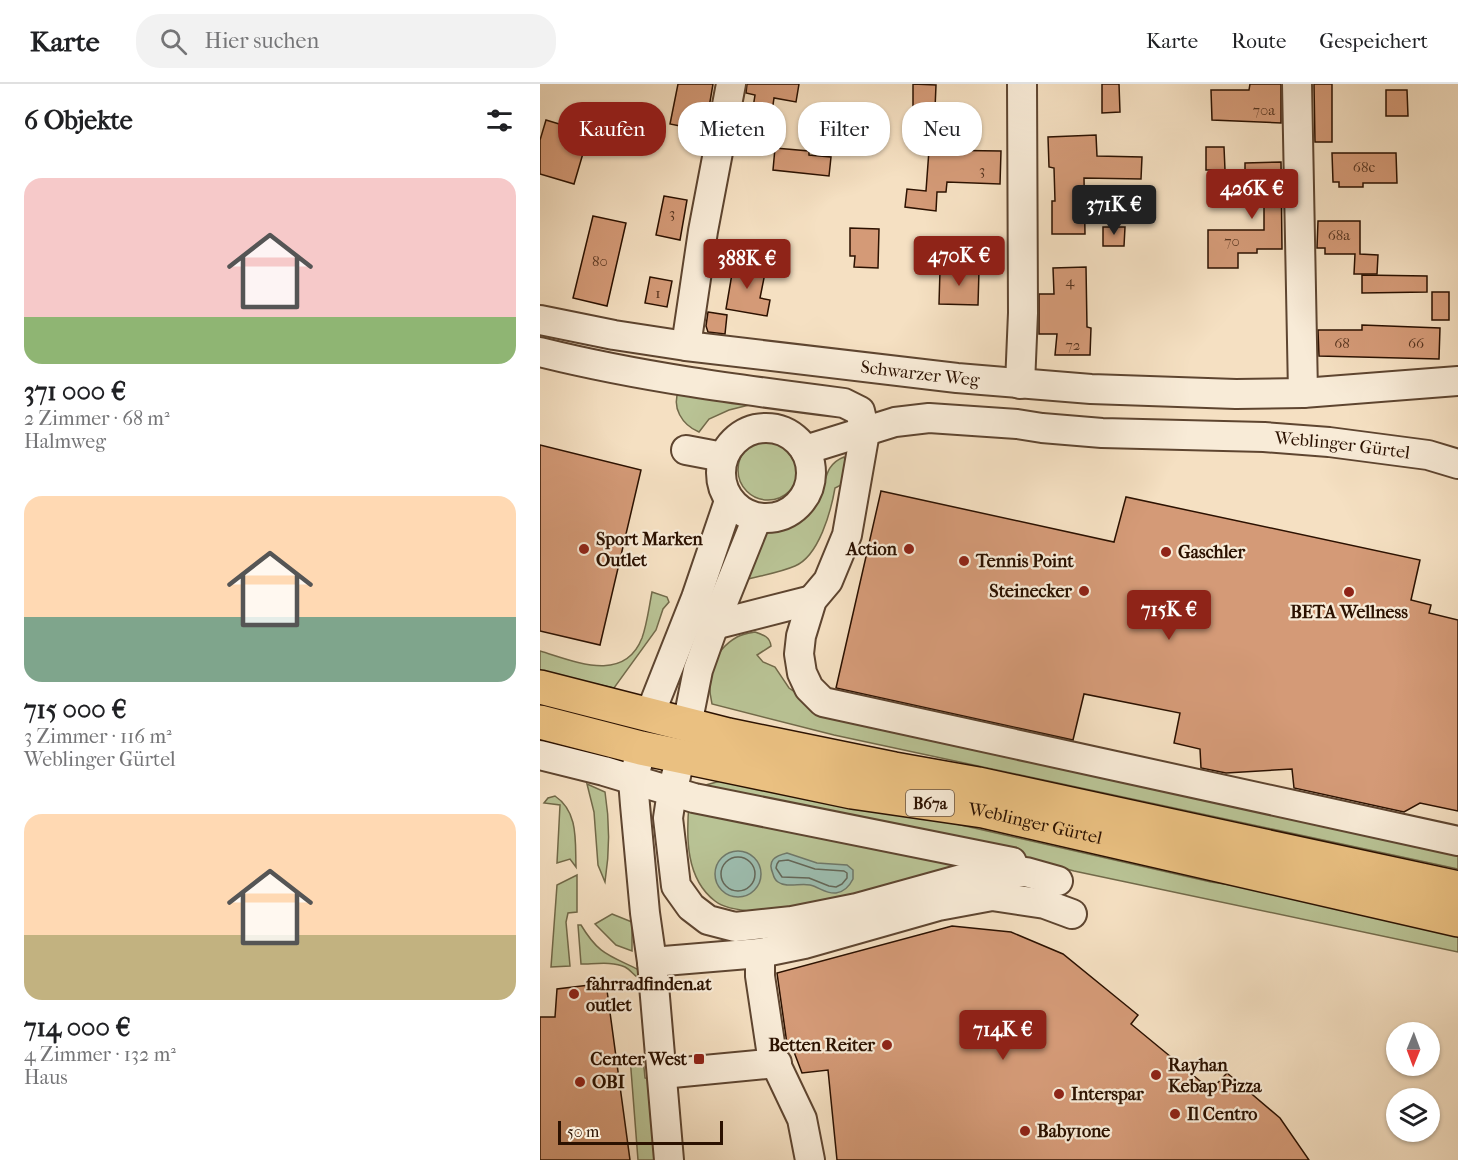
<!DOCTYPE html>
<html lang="de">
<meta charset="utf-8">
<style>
body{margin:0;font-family:"IM FELL French Canon",serif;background:#f2f2f2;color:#202124;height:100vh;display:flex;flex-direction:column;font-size:22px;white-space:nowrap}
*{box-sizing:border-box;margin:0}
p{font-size:20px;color:#757577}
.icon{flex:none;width:33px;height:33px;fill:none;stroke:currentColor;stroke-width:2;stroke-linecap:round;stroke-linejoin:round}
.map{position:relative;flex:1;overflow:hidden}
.panel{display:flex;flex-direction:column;background:#fff;width:540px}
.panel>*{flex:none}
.guide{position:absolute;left:18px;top:18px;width:570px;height:54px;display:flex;gap:12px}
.needle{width:39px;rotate:181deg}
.controls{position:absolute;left:846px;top:938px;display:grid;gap:12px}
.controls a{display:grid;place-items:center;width:54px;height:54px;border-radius:50%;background:#fff;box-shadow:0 2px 4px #0004;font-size:30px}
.scale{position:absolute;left:18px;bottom:15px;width:165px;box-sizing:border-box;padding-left:6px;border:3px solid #2b1100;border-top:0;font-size:16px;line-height:21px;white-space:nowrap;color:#2b1100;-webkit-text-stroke:4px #f8ebd7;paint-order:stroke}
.price{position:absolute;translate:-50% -51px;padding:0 14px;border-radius:6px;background:#8f2418;color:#fff;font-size:20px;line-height:39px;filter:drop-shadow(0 2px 3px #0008)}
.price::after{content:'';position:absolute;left:50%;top:36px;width:18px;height:14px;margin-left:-9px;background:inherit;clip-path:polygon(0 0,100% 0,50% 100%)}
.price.on{background:#222;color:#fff}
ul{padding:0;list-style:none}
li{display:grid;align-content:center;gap:12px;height:318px;padding:0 24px}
li span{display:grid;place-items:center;height:186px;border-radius:18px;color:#555}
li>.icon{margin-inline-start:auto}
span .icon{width:108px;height:108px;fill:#fffc;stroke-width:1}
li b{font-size:26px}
h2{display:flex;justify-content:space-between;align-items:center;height:72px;padding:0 24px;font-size:26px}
.chip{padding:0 21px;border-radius:24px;background:#fff;box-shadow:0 2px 4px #0004;font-size:21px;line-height:54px}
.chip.on{background:#8f2418;color:#fff}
header{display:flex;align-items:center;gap:36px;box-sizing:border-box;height:84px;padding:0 30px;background:#fff;border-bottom:2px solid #e0e0e0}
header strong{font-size:28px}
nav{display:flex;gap:33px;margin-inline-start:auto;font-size:21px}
.search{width:420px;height:54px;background:#f2f2f2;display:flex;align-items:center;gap:15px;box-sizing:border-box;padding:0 21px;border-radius:24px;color:#757577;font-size:22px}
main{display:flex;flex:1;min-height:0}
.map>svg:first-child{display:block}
.green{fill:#b9c395;stroke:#726a4a;stroke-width:1.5}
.water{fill:#9dbdaf;stroke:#6f7869;stroke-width:1.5}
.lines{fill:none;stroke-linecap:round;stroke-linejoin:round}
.shore{stroke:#646758;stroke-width:1.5}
.building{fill:#d49a77;stroke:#2b1100;stroke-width:1.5}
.minor-casing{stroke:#5e4530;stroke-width:32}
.major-casing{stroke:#2b1100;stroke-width:36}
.minor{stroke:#f8ebd7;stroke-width:28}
.major{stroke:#eac081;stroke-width:33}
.poi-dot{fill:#8f2418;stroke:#f8ebd7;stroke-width:2}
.labels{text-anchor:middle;stroke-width:4.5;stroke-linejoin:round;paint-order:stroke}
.number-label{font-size:15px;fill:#55331e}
.shield{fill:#f8ebd7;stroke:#685240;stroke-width:1.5}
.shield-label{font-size:16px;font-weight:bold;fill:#2b1100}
.street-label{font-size:18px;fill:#2b1100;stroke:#f8ebd7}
.poi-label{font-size:18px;font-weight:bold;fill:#2b1100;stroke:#f8ebd7;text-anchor:start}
</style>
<header>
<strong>Karte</strong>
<div class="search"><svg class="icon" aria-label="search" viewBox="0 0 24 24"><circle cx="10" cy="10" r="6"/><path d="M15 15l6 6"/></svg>Hier suchen</div>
<nav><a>Karte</a><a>Route</a><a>Gespeichert</a></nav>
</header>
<main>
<section class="panel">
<h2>6 Objekte<svg class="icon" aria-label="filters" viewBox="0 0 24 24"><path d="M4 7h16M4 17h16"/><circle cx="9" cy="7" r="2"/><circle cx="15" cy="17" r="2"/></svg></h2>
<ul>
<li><span style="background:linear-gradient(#f6c9c9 75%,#8fb573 0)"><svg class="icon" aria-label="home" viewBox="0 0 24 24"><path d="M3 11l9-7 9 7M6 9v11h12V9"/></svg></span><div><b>371 000 €</b><p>2 Zimmer · 68 m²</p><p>Halmweg</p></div></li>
<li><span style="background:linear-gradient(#ffd9b3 65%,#7fa58c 0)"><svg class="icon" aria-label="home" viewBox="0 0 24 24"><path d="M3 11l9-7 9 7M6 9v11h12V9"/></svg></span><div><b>715 000 €</b><p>3 Zimmer · 116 m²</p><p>Weblinger Gürtel</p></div></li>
<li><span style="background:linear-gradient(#ffd9b3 65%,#c2b280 0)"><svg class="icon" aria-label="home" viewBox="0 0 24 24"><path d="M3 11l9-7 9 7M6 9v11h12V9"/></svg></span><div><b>714 000 €</b><p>4 Zimmer · 132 m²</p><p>Haus</p></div></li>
</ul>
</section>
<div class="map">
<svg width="918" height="1076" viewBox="0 0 918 1076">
<rect width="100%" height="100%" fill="#f5e0c2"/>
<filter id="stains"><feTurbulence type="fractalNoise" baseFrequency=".00333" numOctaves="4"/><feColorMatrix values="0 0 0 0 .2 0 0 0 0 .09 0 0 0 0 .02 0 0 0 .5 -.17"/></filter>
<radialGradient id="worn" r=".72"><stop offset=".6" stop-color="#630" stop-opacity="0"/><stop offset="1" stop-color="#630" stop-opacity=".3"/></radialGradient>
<g class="green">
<path d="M 139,306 L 217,319 L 189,326 L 169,335 L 159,348 C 142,341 131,323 139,306 Z"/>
<circle cx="228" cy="386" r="30"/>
<path d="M 304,373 L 306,378 L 303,400 L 295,404 C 291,427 279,472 255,482 C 239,489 218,492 201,497 L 219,447 C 241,444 269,438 279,416 C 287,399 283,381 304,373 Z"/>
<path d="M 112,508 L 127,513 L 129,518 L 123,525 L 116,546 L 74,604 L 0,588 L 0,567 C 34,577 84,600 102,554 C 107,540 109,523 112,508 Z"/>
<path d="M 215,548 C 224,551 230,553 231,562 L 217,571 L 223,578 L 235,583 L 249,604 L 280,625 L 918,761 L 918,785 L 294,651 L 172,620 C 166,594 171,568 197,553 C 202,550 209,549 215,548 Z"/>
<path d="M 184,696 L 267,715 L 412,739 L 671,798 L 718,805 L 918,849 L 918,868 L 534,787 L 477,772 L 162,702 Z"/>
<path d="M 47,700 L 65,708 C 70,739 70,766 65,798 L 58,781 L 54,728 Z"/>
<path d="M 15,712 C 39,728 35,758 36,783 L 30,775 L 17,779 L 20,721 L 4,719 L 8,714 Z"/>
<path d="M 149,720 L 438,781 C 396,791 355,802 313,812 C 294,816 274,824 255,826 C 235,828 191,830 175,817 C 146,795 146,754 149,720 Z"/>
<path d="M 37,791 L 37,828 L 28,829 L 26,838 L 30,882 L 11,883 L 17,801 Z"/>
<path d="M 72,830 L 92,838 L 92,867 L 76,861 L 55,840 Z"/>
<path d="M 38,841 L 41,841 C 59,871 69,871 99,886 L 100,895 C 94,892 91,886 85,883 C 73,877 54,880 41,880 Z"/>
<path d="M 90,973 L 103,973 L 105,994 L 109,995 L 116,1076 L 98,1076 Z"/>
</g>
<g class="water">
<circle cx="198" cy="790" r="23"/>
<path d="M 247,769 L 277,779 L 307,781 L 313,786 L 313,795 C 310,801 304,808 296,809 C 286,810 279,803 270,801 C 260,799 246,804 238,798 C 235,796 234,794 233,790 C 227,776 235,772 247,769 Z"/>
</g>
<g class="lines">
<g class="shore">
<circle cx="198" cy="790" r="17"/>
<path d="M 248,776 L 275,785 L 304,787 L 307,789 L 307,794 L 302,800 L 296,803 L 289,802 L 269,794 L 242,793 L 236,784 L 237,780 L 239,777 Z"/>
</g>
</g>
<g class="building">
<path d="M 138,0 L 173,0 L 165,47 L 130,40 Z"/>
<path d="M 207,0 L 259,0 L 256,18 L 234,14 L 229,49 L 206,46 L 208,29 L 212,30 L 215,11 L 206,9 Z"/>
<path d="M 373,0 L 396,1 L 395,25 L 373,25 Z"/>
<path d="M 562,0 L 579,0 L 580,28 L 562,29 Z"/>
<path d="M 710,0 L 741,0 L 741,39 L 672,36 L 671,6 L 709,6 Z"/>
<path d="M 774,0 L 792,0 L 792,58 L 775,58 Z"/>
<path d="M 846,6 L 867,6 L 868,32 L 846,32 Z"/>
<path d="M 6,36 L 49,49 L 34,100 L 0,90 L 0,56 Z"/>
<path d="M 556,51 L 557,72 L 602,73 L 601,95 L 544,94 L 545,150 L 512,150 L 512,117 L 515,117 L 514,84 L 509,83 L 508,53 Z"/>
<path d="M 666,63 L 684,63 L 685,86 L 666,86 Z"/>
<path d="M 235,64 L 269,67 L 269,71 L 291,73 L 289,92 L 233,86 Z"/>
<path d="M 389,66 L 461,67 L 460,100 L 407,98 L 406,108 L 397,108 L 396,127 L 365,123 L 367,105 L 386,107 Z"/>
<path d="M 792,69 L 856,69 L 857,99 L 823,99 L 823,103 L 799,103 L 799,98 L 793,98 Z"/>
<path d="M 741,78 L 742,165 L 717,165 L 717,169 L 698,169 L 698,184 L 668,184 L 668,146 L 724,146 L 724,110 L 705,110 L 705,79 Z"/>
<path d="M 124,112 L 147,116 L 140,156 L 116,151 Z"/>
<path d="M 53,132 L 86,139 L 67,222 L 33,214 Z"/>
<path d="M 778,137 L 820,137 L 820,170 L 838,171 L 837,190 L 814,190 L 815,170 L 785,170 L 785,164 L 777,164 Z"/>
<path d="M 563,143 L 585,143 L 584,162 L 563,162 Z"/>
<path d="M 310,144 L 339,145 L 338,184 L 314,183 L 315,172 L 310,172 Z"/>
<path d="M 194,178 L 226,184 L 220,214 L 230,216 L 227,232 L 186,225 Z"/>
<path d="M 546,183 L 547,243 L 551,244 L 550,271 L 515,271 L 517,250 L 499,250 L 499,210 L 514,210 L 513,184 Z"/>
<path d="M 400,186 L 439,186 L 438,221 L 399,220 Z"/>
<path d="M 822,191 L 887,192 L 887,208 L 822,209 Z"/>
<path d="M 110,193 L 132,197 L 127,223 L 105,219 Z"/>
<rect x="892" y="208" width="17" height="28"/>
<path d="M 168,228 L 187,231 L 185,250 L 168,248 L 166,242 Z"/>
<path d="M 822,241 L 900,244 L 899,275 L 779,272 L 778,246 L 822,246 Z"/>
<path d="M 0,361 L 101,386 L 60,561 L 0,547 Z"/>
<path d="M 341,407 L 574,458 L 586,413 L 880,476 L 871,516 L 891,521 L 889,529 L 918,536 L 918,727 L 880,719 L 864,728 L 754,704 L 752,685 L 686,689 L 661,684 L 660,665 L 634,659 L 640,629 L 544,610 L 533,656 L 296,604 Z"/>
<path d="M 412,842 L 471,848 L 523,870 L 598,931 L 591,940 L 671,1006 L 687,989 L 740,1034 L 769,1076 L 297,1076 L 288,986 L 262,989 L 254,968 L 248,967 L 237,889 Z"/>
<path d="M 66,899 L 90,1076 L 0,1076 L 0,933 L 15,933 L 17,905 Z"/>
</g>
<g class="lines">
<defs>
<g id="minor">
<path d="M 757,0 L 763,309"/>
<path id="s1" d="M 0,236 L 74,251 L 146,262 L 417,294 L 551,305 L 696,310 L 763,309 L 918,297"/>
<path d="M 146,262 L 163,147 L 191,0"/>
<path d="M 0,268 C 100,293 202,306 304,319 L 320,327 L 325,348 L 307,451 L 288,497 L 272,516 L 261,552 L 259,570 L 262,589 L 269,604 L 283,618 L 918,757"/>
<path d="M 480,300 L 483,229 L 482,0"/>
<circle cx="226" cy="389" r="45"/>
<path d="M 146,366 L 183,373"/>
<path id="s2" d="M 265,366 L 355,338 L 389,334 L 477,340 L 502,344 L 562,349 L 724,353 L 789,358 L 888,371 L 918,380"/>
<path d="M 174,541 L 272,516"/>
<path d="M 110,630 L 156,514 L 189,417"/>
<path d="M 147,641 L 158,586 L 174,541 L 217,434"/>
<path d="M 0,671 L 64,687 L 154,714 L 472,778"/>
<path d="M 141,672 L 132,708 L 128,734 L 136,802 L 151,823 L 168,836 L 195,843 L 252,837 L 317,824 L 447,788 L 486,788 L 518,797"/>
<path d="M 98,678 L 93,696 L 95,721 L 105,829 L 112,878 L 129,1076"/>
<path d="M 220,869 L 220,892 L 232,972 L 262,1035 L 270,1076"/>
<path d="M 112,878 L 220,869 L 264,860 L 398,822 L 452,812 L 505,820 L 532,830"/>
<path d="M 122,990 L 237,979"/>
</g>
<g id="major">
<path d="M 0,603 L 188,651 L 354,685 L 438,700 L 918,804"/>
<path id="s3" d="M 0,638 L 101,664 L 312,708 L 443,727 L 918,836"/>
</g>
</defs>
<use href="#minor" class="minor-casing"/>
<use href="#major" class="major-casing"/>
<use href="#minor" class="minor"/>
<use href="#major" class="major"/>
</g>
<g class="poi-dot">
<circle cx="44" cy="465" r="6"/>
<circle cx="369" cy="465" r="6"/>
<circle cx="626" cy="468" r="6"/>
<circle cx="424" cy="477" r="6"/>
<circle cx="544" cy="507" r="6"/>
<circle cx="809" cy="508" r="6"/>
<circle cx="34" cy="910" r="6"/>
<circle cx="347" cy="961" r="6"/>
<rect x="153" y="969" width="12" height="12" rx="3"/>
<circle cx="616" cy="991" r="6"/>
<circle cx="40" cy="998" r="6"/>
<circle cx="519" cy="1010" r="6"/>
<circle cx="635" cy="1030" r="6"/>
<circle cx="485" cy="1047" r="6"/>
</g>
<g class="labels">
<g class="number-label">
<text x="724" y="31">70a</text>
<text x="824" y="88">68c</text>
<text x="442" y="91">3</text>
<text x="132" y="134">3</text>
<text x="799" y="156">68a</text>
<text x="692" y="162">70</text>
<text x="60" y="182">80</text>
<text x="530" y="202">4</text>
<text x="118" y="214">1</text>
<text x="802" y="264">68</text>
<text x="876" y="264">66</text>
<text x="533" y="266">72</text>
</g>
<rect class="shield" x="366" y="706" width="48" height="26" rx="4.5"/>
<g class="shield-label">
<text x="390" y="725">B67a</text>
</g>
<g class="street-label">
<text dy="6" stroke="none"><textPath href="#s1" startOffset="384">Schwarzer Weg</textPath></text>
<text dy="6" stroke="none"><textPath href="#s2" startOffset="543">Weblinger Gürtel</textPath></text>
<text dy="6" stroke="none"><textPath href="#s3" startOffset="506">Weblinger Gürtel</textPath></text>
</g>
<g class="poi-label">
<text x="56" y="461">Sport Marken<tspan x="56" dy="21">Outlet</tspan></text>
<text x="357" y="471" text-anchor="end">Action</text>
<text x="638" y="474">Gaschler</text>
<text x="436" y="483">Tennis Point</text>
<text x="532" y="513" text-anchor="end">Steinecker</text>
<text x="809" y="534" text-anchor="middle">BETA Wellness</text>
<text x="46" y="906">fahrradfinden.at<tspan x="46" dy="21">outlet</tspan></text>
<text x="335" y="967" text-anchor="end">Betten Reiter</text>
<text x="147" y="981" text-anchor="end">Center West</text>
<text x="628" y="987">Rayhan<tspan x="628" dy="21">Kebap Pizza</tspan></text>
<text x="52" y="1004">OBI</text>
<text x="531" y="1016">Interspar</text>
<text x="647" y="1036">Il Centro</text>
<text x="497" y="1053">Baby1one</text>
</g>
</g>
<rect width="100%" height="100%" filter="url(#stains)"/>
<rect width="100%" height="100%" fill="url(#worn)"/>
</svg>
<div class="controls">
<a><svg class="needle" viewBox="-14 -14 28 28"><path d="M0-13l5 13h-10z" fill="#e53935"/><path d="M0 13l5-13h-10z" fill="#757577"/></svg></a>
<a><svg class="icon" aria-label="layers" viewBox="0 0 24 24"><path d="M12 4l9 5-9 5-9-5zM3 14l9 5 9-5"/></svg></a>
</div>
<div class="scale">50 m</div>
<b class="price" style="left:712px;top:136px">426K €</b>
<b class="price on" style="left:574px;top:152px">371K €</b>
<b class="price" style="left:419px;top:203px">470K €</b>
<b class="price" style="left:207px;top:206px">388K €</b>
<b class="price" style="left:629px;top:557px">715K €</b>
<b class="price" style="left:463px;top:977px">714K €</b>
<div class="guide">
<a class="chip on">Kaufen</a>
<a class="chip">Mieten</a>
<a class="chip">Filter</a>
<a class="chip">Neu</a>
</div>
</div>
</main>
